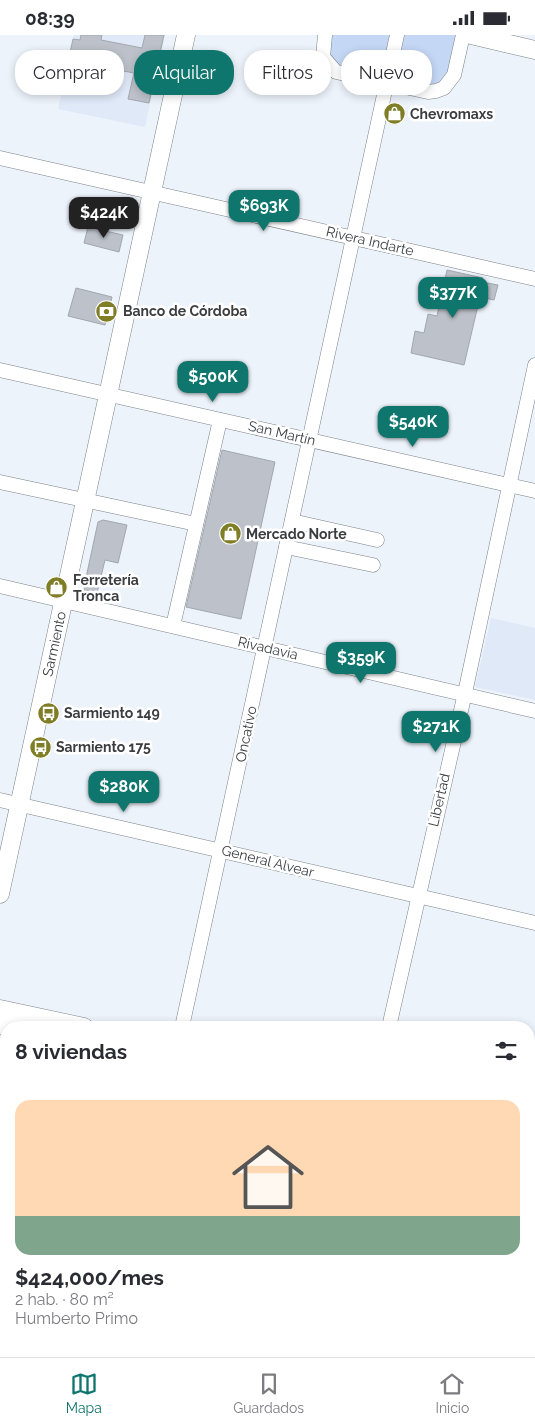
<!DOCTYPE html>
<html lang="es">
<meta charset="utf-8">
<style>
body{margin:0;font-family:Raleway,sans-serif;background:#f7f7f7;color:#2b2b33;height:100vh;display:flex;flex-direction:column;font-size:19px;white-space:nowrap}
*{box-sizing:border-box;margin:0}
p{font-size:16px;color:#7c7c81}
.icon{flex:none;width:28px;height:28px;fill:none;stroke:currentColor;stroke-width:2;stroke-linecap:round;stroke-linejoin:round}
.map{position:relative;flex:1;overflow:hidden}
.side{position:absolute;left:0px;top:986px;width:535px;height:336px;display:flex;flex-direction:column;background:#fff;border-radius:20px 20px 0 0;box-shadow:0 2px 8px #0003}
.side>*{flex:none}
.banner{position:absolute;left:15px;top:15px;width:505px;height:45px;display:flex;gap:10px}
.price{position:absolute;translate:-50% -42px;padding:0 11px;border-radius:10px;background:#0f766e;color:#fff;font-size:16px;line-height:32px;filter:drop-shadow(0 1px 2px #0008)}
.price::after{content:'';position:absolute;left:50%;top:30px;width:15px;height:11px;margin-left:-8px;background:inherit;clip-path:polygon(0 0,100% 0,50% 100%)}
.price.current{background:#222;color:#fff}
ul{padding:0;list-style:none}
li{display:grid;align-content:center;gap:10px;height:265px;padding:0 15px}
li span{display:grid;place-items:center;height:155px;border-radius:15px;color:#555}
li>.icon{margin-inline-start:auto}
span .icon{width:90px;height:90px;fill:#fffc;stroke-width:1}
li b{font-size:21px}
h2{display:flex;justify-content:space-between;align-items:center;height:60px;padding:0 15px;font-size:21px}
.pill{padding:0 18px;border-radius:20px;background:#fff;box-shadow:0 2px 8px #0003;font-size:18px;line-height:45px}
.pill.current{background:#0f766e;color:#fff}
.status{display:flex;justify-content:space-between;align-items:center;height:35px;padding:0 25px;background:#fff;direction:ltr}
.status svg{height:14px;fill:currentColor}
.tabs{display:flex;justify-content:space-around;align-items:center;height:70px;border-top:1px solid #e1e1e2;background:#fff;font-size:14px;color:#7c7c81}
.tabs a{display:grid;justify-items:center;gap:2px}
.tabs .current{color:#0f766e}
.map>svg:first-child{display:block}
.built{fill:#e0e9f8}
.green{fill:#c4d7f5}
.water{fill:#89b2f2}
.lines{fill:none;stroke-linecap:round;stroke-linejoin:round}
.stream{stroke:#89b2f2;stroke-width:3}
.building{fill:#bdc2ca;stroke:#a2a7ae}
.minor-casing{stroke:#7d8289;stroke-width:15}
.major-casing{stroke:#7d8289;stroke-width:19}
.path{stroke:#acb1b7;stroke-width:2;stroke-dasharray:1 4;stroke-linecap:butt}
.minor{stroke:#fff;stroke-width:14}
.major{stroke:#fff;stroke-width:18}
.labels{text-anchor:middle;stroke-width:5;stroke-linejoin:round;paint-order:stroke}
.poi-label{font-size:14px;font-weight:bold;fill:#3b3d40;stroke:#fff;text-anchor:start}
.street-label{font-size:14px;fill:#3b3d40;stroke:#fff}
</style>
<div class="status"><b>08:39</b><svg viewBox="0 0 49 12"><path d="M0 12V9h3v3zM5 12V6h3v6zM10 12V3h3v9zM15 12V0h3v12zM26 1h20v11H26zM47 4h2v5h-2z"/></svg></div>
<div class="map">
<svg width="535" height="1322" viewBox="0 0 535 1322">
<rect width="100%" height="100%" fill="#edf3fb"/>
<g class="built">
<path d="M 74,0 L 165,0 L 145,92 L 58,74 Z"/>
<path d="M 491,583 L 535,593 L 535,665 L 475,652 Z"/>
</g>
<g class="green">
<path d="M 325,0 L 463,0 L 444,53 L 330,33 Z"/>
<path d="M 535,1117 L 535,1260 L 529,1264 L 529,1124 Z"/>
<path d="M 535,1274 L 535,1322 L 436,1322 L 451,1316 L 529,1316 L 529,1278 Z"/>
<path d="M 45,1316 L 422,1316 L 405,1322 L 6,1322 Z"/>
</g>
<path class="water" d="M 422,1316 L 451,1316 L 436,1322 L 405,1322 Z"/>
<g class="lines">
<path class="stream" d="M 529,1301 L 533,1303"/>
</g>
<g class="building">
<path d="M 81,0 L 102,0 L 101,5 L 142,13 L 145,0 L 164,0 L 149,68 L 128,64 L 134,38 L 97,31 L 93,52 L 64,45 L 73,4 L 80,5 Z"/>
<path d="M 88,192 L 123,200 L 119,217 L 84,208 Z"/>
<path d="M 447,235 L 483,243 L 482,247 L 498,250 L 494,265 L 480,262 L 464,330 L 411,318 L 415,296 L 424,298 L 428,279 L 437,281 Z"/>
<path d="M 76,253 L 112,262 L 105,290 L 68,281 Z"/>
<path d="M 222,415 L 275,427 L 241,584 L 186,572 Z"/>
<path d="M 103,485 L 127,490 L 118,528 L 105,525 L 97,558 L 84,555 L 84,552 L 98,487 Z"/>
</g>
<g class="lines">
<defs>
<g id="minor">
<path d="M 325,0 L 323,22 L 336,37 L 428,57 L 436,56 L 444,53 L 454,40 L 463,0"/>
<path d="M 0,123 L 535,244"/>
<path d="M 0,335 L 535,456"/>
<path d="M 0,447 L 196,489"/>
<path d="M 292,486 L 377,505"/>
<path d="M 286,512 L 373,530"/>
<path d="M 0,551 L 535,676"/>
<path d="M 173,591 L 220,385"/>
<path d="M 0,765 L 535,888"/>
<path d="M 182,992 L 397,0"/>
<path d="M 389,992 L 465,658 L 535,330"/>
<path d="M 0,1092 L 6,1094"/>
<path d="M 0,1194 L 6,1195"/>
</g>
<g id="major">
<path d="M 471,0 L 535,15"/>
<path id="s1" d="M 0,859 L 186,0"/>
<path d="M 0,974 L 84,992"/>
<path d="M 0,990 L 11,992"/>
<path d="M 529,1098 L 535,1100"/>
<path d="M 529,1124 L 535,1117"/>
<path d="M 6,1322 L 45,1316"/>
</g>
</defs>
<use href="#minor" class="minor-casing"/>
<use href="#major" class="major-casing"/>
<g class="path">
<path d="M 529,1157 L 535,1150"/>
<path d="M 529,1215 L 535,1212"/>
<path d="M 94,1322 L 131,1316"/>
<path d="M 171,1322 L 208,1316"/>
</g>
<use href="#minor" class="minor"/>
<use href="#major" class="major"/>
</g>
<defs>
<symbol id="shop-disc" viewBox="-11 -11 22 22"><circle r="9.5" fill="#7f7e26" stroke="#fff"/><path d="M-5-2.5h2.3a2.7 3.5 0 0 1 5.4 0H5L5.5 6h-11ZM-1.5-2.5h3a1.5 2.3 0 0 0-3 0Z" fill="#fff"/></symbol>
<symbol id="bank-disc" viewBox="-11 -11 22 22"><circle r="9.5" fill="#7f7e26" stroke="#fff"/><path d="M-6-4H6V4H-6ZM0-2.3a2.3 2.3 0 1 0 0 4.6a2.3 2.3 0 1 0 0-4.6Z" fill="#fff"/></symbol>
<symbol id="bus-disc" viewBox="-11 -11 22 22"><circle r="9.5" fill="#7f7e26" stroke="#fff"/><path d="M-5-6H5V4H4V6H2V4H-2V6H-4V4H-5ZM-3.5-4V0h7V-4ZM-3.5 1.2v1.5H-2V1.2ZM2 1.2v1.5H3.5V1.2Z" fill="#fff"/></symbol>
</defs>
<g fill-rule="evenodd">
<use href="#shop-disc" x="382" y="66" width="25" height="25"/>
<use href="#bank-disc" x="94" y="264" width="25" height="25"/>
<use href="#shop-disc" x="218" y="486" width="25" height="25"/>
<use href="#shop-disc" x="44" y="540" width="25" height="25"/>
<use href="#bus-disc" x="36" y="666" width="25" height="25"/>
<use href="#bus-disc" x="28" y="700" width="25" height="25"/>
</g>
<g class="labels">
<g class="poi-label">
<text x="410" y="84">Chevromaxs</text>
<text x="123" y="281">Banco de Córdoba</text>
<text x="246" y="504">Mercado Norte</text>
<text x="73" y="550">Ferretería<tspan x="73" dy="16">Tronca</tspan></text>
<text x="64" y="683">Sarmiento 149</text>
<text x="56" y="717">Sarmiento 175</text>
</g>
<g class="street-label">
<text transform="translate(370 206) rotate(13)" y="5">Rivera Indarte</text>
<text transform="translate(282 398) rotate(13)" y="5">San Martín</text>
<text dy="5" stroke="none"><textPath href="#s1" startOffset="256">Sarmiento</textPath></text>
<text transform="translate(268 613) rotate(13)" y="5">Rivadavia</text>
<text transform="translate(246 699) rotate(-78)" y="5">Oncativo</text>
<text transform="translate(439 765) rotate(-77)" y="5">Libertad</text>
<text transform="translate(268 826) rotate(14)" y="5">General Alvear</text>
</g>
</g>
</svg>
<b class="price" style="left:264px;top:197px">$693K</b>
<b class="price current" style="left:104px;top:204px">$424K</b>
<b class="price" style="left:453px;top:284px">$377K</b>
<b class="price" style="left:213px;top:368px">$500K</b>
<b class="price" style="left:413px;top:413px">$540K</b>
<b class="price" style="left:361px;top:649px">$359K</b>
<b class="price" style="left:436px;top:718px">$271K</b>
<b class="price" style="left:124px;top:778px">$280K</b>
<div class="banner">
<a class="pill">Comprar</a>
<a class="pill current">Alquilar</a>
<a class="pill">Filtros</a>
<a class="pill">Nuevo</a>
</div>
<section class="side">
<h2>8 viviendas<svg class="icon" aria-label="filters" viewBox="0 0 24 24"><path d="M4 7h16M4 17h16"/><circle cx="9" cy="7" r="2"/><circle cx="15" cy="17" r="2"/></svg></h2>
<ul>
<li><span style="background:linear-gradient(#ffd9b3 75%,#7fa58c 0)"><svg class="icon" aria-label="home" viewBox="0 0 24 24"><path d="M3 11l9-7 9 7M6 9v11h12V9"/></svg></span><div><b>$424,000/mes</b><p>2 hab. · 80 m²</p><p>Humberto Primo</p></div></li>
</ul>
</section>
</div>
<nav class="tabs">
<a class="current"><svg class="icon" aria-label="map" viewBox="0 0 24 24"><path d="M3 6l6-2 6 2 6-2v14l-6 2-6-2-6 2zM9 4v14M15 6v14"/></svg>Mapa</a>
<a><svg class="icon" aria-label="saved" viewBox="0 0 24 24"><path d="M7 4h10v16l-5-4-5 4z"/></svg>Guardados</a>
<a><svg class="icon" aria-label="home" viewBox="0 0 24 24"><path d="M3 11l9-7 9 7M6 9v11h12V9"/></svg>Inicio</a>
</nav>
